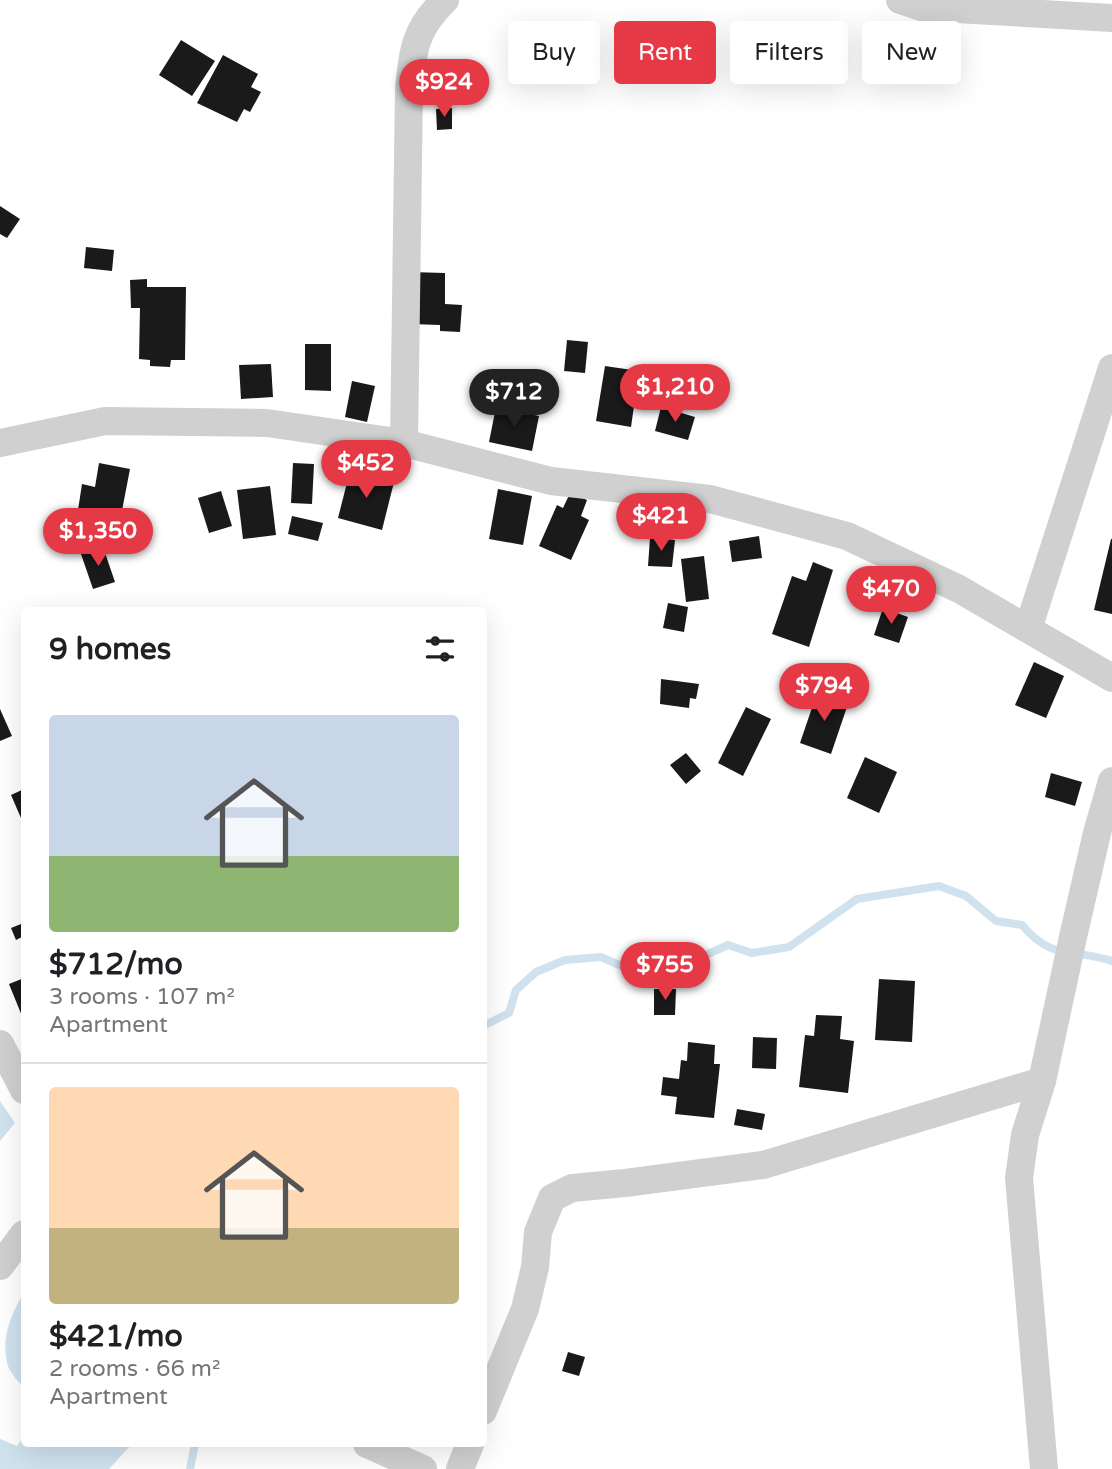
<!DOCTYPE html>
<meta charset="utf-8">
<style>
body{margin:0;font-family:"Varela Round",sans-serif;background:#f2f2f2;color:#202124;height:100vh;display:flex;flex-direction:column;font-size:26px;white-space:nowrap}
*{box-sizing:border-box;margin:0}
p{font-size:23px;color:#757577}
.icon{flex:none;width:38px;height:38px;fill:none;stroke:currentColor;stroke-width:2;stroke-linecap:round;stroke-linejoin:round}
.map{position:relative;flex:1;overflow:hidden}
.sheet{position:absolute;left:21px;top:607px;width:466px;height:840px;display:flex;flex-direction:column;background:#fff;border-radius:7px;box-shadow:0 7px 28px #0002}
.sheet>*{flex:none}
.banner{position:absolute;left:508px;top:21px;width:499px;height:63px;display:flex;gap:14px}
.price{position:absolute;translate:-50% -60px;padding:0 16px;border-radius:24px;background:#e63946;color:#fff;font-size:23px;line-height:46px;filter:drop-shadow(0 2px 4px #0008)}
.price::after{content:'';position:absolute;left:50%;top:42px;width:21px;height:16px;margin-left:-10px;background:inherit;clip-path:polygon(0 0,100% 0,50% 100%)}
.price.active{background:#222;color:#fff}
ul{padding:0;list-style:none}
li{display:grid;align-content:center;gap:14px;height:371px;padding:0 28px}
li+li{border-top:2px solid #e0e0e0}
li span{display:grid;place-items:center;height:217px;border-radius:7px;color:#555}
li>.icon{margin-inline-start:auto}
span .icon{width:126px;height:126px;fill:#fffc;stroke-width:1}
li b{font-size:30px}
h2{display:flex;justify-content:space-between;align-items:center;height:84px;padding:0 28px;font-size:30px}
.chip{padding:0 24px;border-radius:7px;background:#fff;box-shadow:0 7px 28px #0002;font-size:24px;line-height:63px}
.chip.active{background:#e63946;color:#fff}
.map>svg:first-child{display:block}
.water{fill:#cfe2ee}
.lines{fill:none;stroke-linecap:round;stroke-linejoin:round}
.stream{stroke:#cfe2ee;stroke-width:8}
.building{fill:#1a1a1a}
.street{stroke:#d0d0d0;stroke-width:28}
</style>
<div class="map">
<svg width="1112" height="1469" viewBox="0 0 1112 1469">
<rect width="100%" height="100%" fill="#fff"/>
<g class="water">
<path d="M 0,1101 L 15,1123 L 0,1141 Z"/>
<path d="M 24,1292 L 24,1386 C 17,1382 14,1376 9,1369 C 0,1341 9,1318 24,1292 Z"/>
<path d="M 24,1436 L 24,1444 L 132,1444 L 109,1469 L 0,1469 L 0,1439 L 17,1446 Z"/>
</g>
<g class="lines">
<g class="stream">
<path d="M 483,1026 L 509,1013 L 516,990 L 536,972 L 565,960 L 601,957 L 635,972 L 659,977 L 684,969 L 708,954 L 728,945 L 752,953 L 789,947 L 857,899 L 939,886 L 966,896 L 996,921 L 1022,925 C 1053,962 1074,948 1112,961"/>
<path d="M 190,1469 L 195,1444"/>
</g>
</g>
<g class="building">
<path d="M 181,40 L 215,61 L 192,96 L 159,75 Z"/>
<path d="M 223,55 L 258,74 L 251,87 L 261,92 L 250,112 L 244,109 L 237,122 L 197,103 Z"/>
<path d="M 452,108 L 452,129 L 437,130 L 436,109 Z"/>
<path d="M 0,206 L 20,219 L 7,238 L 0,234 Z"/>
<path d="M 86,247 L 114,250 L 112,271 L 84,268 Z"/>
<path d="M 410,272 L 445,273 L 445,304 L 462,305 L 460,332 L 440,331 L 440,325 L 410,324 Z"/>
<path d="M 147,279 L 147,287 L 186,287 L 185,360 L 171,360 L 170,367 L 150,366 L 150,360 L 139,359 L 140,308 L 131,308 L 130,280 Z"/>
<path d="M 567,340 L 588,342 L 585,373 L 564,371 Z"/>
<path d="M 305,344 L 331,344 L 331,391 L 305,390 Z"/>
<path d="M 271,364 L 273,397 L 241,399 L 239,365 Z"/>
<path d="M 605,366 L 639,371 L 631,427 L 596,421 Z"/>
<path d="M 352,381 L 375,386 L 367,422 L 345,417 Z"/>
<path d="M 496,407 L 539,416 L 532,451 L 489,442 Z"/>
<path d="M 661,407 L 695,417 L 688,440 L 655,431 Z"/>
<path d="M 99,463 L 130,469 L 120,521 L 102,518 L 100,527 L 76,523 L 82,484 L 95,487 Z"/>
<path d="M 293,463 L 314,464 L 312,504 L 291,503 Z"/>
<path d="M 350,471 L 394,482 L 382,530 L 338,518 Z"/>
<path d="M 270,486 L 276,535 L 243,539 L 237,490 Z"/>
<path d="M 498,489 L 532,496 L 523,545 L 489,539 Z"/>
<path d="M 221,491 L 232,526 L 209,533 L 198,498 Z"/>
<path d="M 570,493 L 587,500 L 581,516 L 589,520 L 571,560 L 539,546 L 557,505 L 563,508 Z"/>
<path d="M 292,516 L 323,523 L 318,541 L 288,534 Z"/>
<path d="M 759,536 L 762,558 L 732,562 L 729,541 Z"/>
<path d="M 650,538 L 675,540 L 672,567 L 648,566 Z"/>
<path d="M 1111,539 L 1112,539 L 1112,614 L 1094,610 Z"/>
<path d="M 103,547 L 115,582 L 93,589 L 81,554 Z"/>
<path d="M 704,556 L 709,599 L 686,602 L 681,559 Z"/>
<path d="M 813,562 L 833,570 L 809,647 L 772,634 L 792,576 L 806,581 Z"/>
<path d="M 668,603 L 688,607 L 684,632 L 663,628 Z"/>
<path d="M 883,608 L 908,617 L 899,643 L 874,635 Z"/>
<path d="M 1034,662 L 1064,676 L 1046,718 L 1015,705 Z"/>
<path d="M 661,679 L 699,684 L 696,699 L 690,698 L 689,708 L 660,704 Z"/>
<path d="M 817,693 L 848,704 L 831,754 L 800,743 Z"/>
<path d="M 746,707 L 771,719 L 743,776 L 718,763 Z"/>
<path d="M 0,709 L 12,736 L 0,741 Z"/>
<path d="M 686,753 L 701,771 L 686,784 L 670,765 Z"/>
<path d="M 865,757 L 897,772 L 879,813 L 847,798 Z"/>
<path d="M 1051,773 L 1082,782 L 1075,806 L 1045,797 Z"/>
<path d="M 24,789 L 24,816 L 21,818 L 11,795 Z"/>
<path d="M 21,924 L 24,936 L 16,940 L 11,928 Z"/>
<path d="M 24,978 L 24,1021 L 9,984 Z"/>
<path d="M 879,979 L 915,981 L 912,1042 L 875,1040 Z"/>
<path d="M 654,989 L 676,989 L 675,1015 L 654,1015 Z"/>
<path d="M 816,1015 L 842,1016 L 840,1039 L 854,1041 L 848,1093 L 799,1087 L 805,1035 L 814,1036 Z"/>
<path d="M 753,1037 L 777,1038 L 776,1069 L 752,1068 Z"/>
<path d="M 688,1042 L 715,1045 L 714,1064 L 720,1064 L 714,1118 L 675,1114 L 677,1097 L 661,1095 L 663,1077 L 679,1079 L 681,1060 L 687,1061 Z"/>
<path d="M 737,1109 L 765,1114 L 762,1130 L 734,1125 Z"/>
<path d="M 568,1352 L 585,1357 L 579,1376 L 562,1371 Z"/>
</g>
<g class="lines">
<g class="street">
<path d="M 900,0 L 921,7 L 1112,18"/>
<path d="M 0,443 L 105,421 L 267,423 L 404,443 L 551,481 L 710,499 L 847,536 L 959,589 L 1112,678"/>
<path d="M 404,443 L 409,89 C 413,49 415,29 445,0"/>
<path d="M 1028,629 L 1112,368"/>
<path d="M 0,1044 L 24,1090"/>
<path d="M 0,1266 L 24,1234"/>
<path d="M 483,1411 L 525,1309 L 535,1267 L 538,1232 L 552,1198 L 572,1188 L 625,1183 L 763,1165 L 1042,1081"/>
<path d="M 367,1444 L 423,1469"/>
<path d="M 460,1469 L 470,1444"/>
<path d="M 1044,1469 L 1019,1178 L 1025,1135 L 1042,1081 L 1073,937 L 1097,833 L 1112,781"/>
</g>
</g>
</svg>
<b class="price" style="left:444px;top:119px">$924</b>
<b class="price" style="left:675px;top:424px">$1,210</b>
<b class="price active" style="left:514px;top:429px">$712</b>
<b class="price" style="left:366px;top:500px">$452</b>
<b class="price" style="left:661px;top:553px">$421</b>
<b class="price" style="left:98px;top:568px">$1,350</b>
<b class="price" style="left:891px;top:626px">$470</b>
<b class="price" style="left:824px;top:723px">$794</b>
<b class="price" style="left:665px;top:1002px">$755</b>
<div class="banner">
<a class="chip">Buy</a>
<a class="chip active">Rent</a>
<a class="chip">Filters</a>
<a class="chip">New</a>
</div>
<section class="sheet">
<h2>9 homes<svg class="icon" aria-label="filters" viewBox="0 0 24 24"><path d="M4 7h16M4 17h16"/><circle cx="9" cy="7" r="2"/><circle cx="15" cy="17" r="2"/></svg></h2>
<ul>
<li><span style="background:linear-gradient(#c9d6e8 65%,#8fb573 0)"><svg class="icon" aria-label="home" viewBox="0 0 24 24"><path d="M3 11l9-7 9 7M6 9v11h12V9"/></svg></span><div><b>$712/mo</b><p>3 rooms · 107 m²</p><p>Apartment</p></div></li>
<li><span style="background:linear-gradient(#ffd9b3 65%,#c2b280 0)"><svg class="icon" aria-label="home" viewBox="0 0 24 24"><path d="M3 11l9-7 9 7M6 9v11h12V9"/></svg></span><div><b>$421/mo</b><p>2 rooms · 66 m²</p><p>Apartment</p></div></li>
</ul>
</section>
</div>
